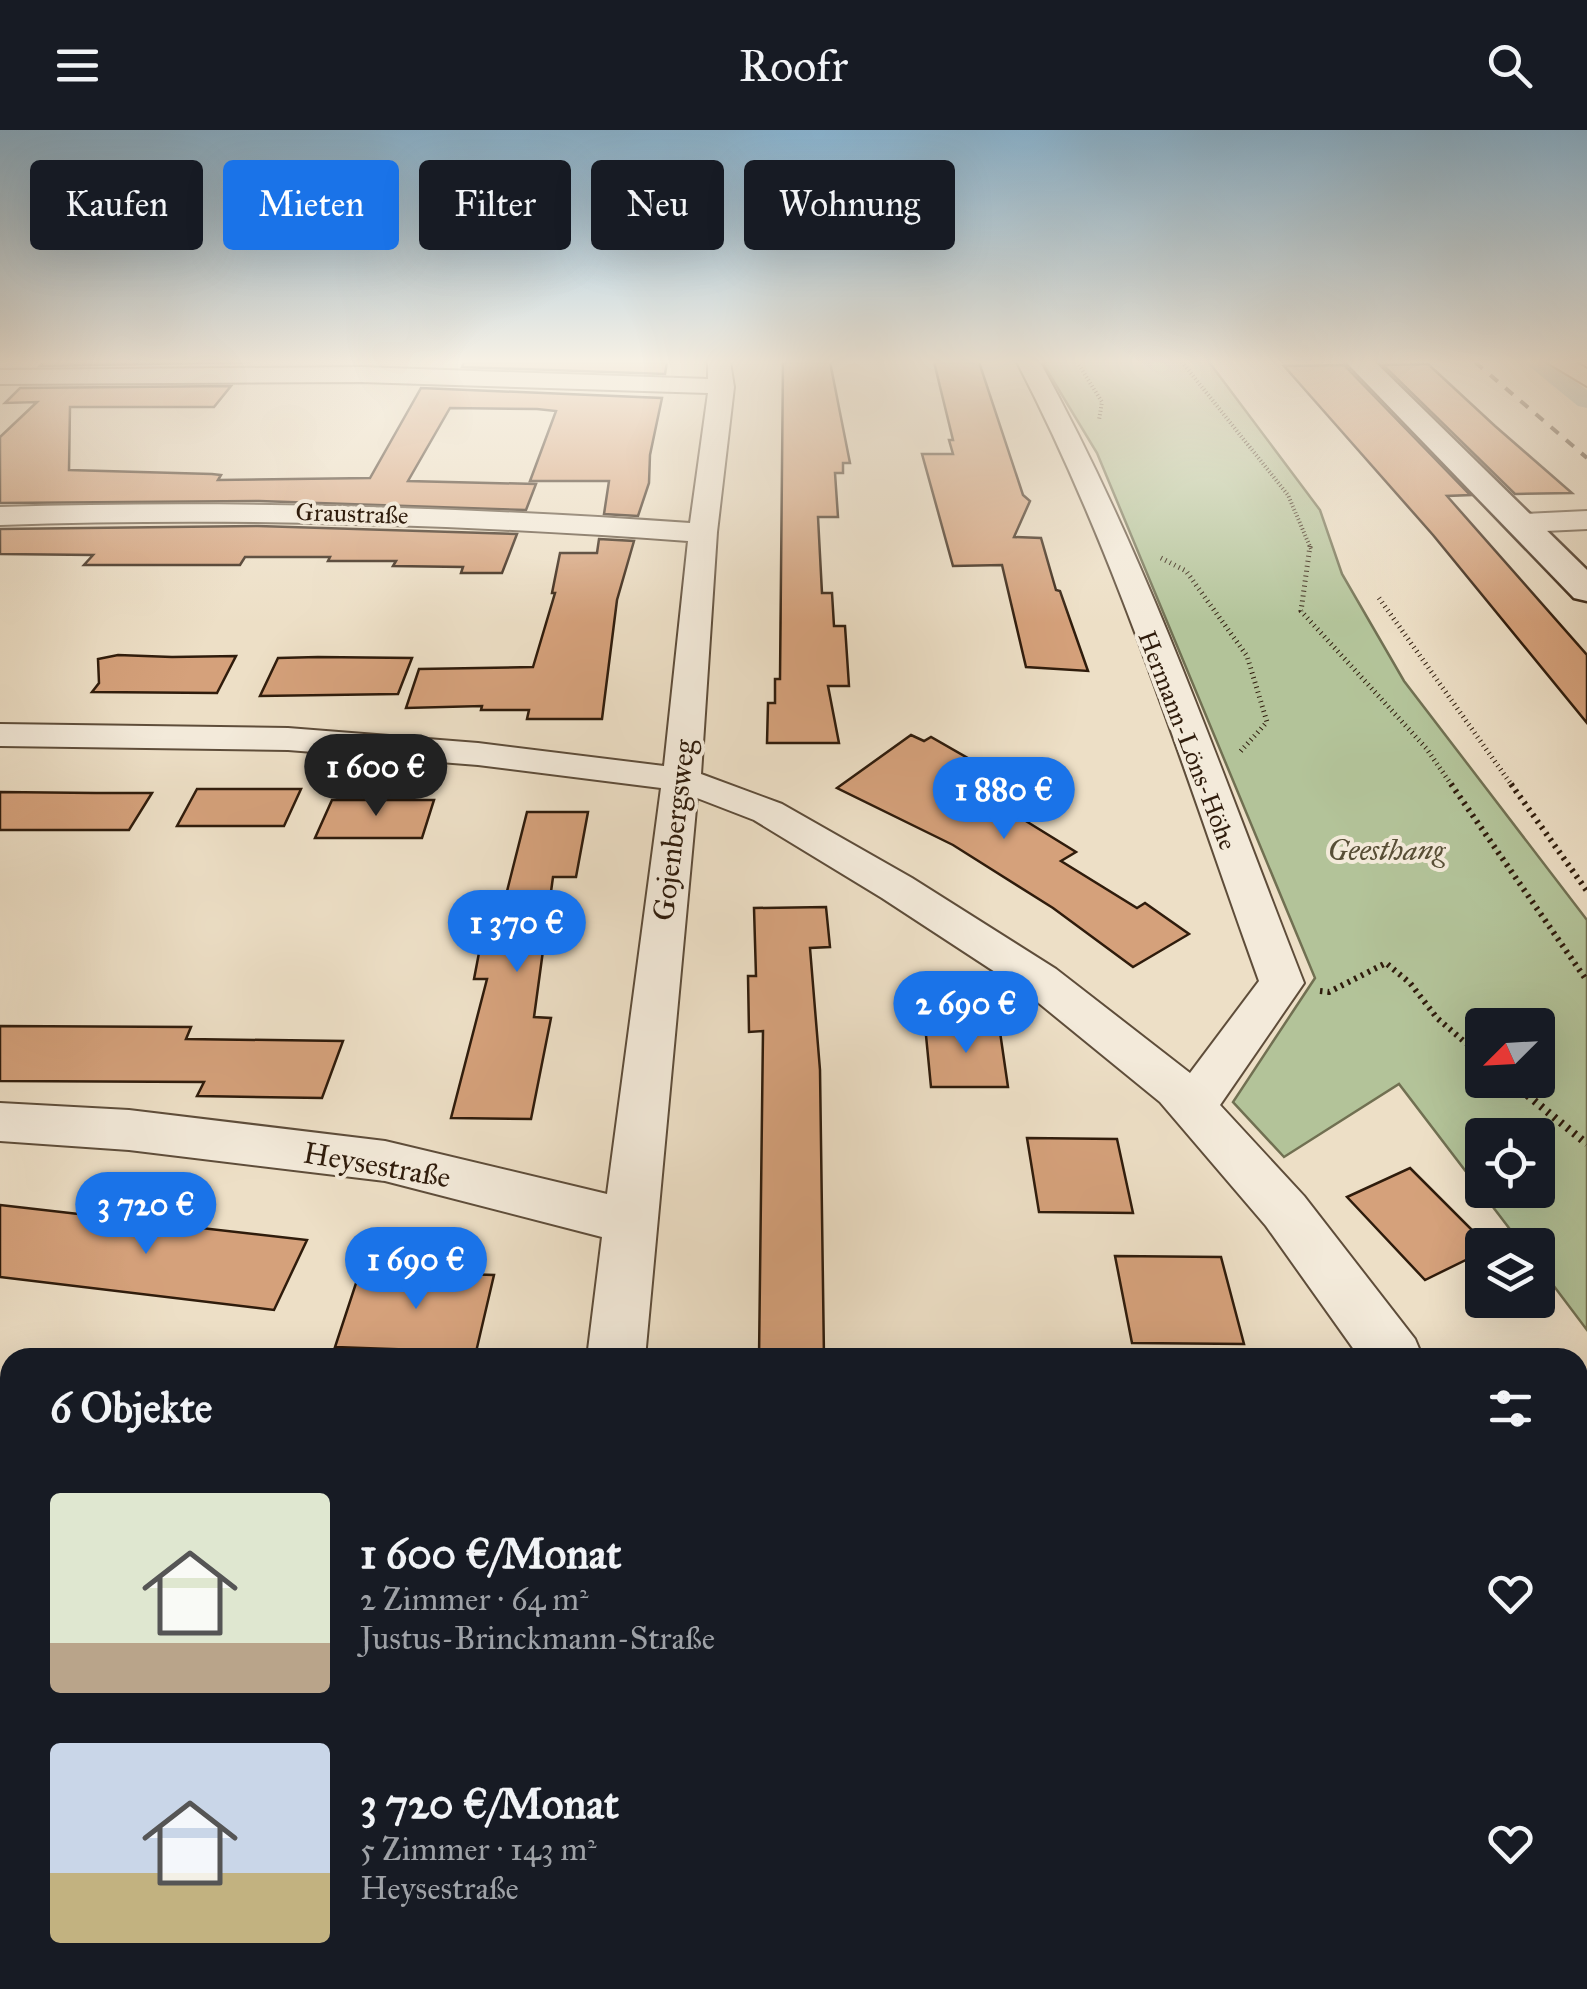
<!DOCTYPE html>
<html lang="de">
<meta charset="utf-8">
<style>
body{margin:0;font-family:"IM FELL Great Primer",serif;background:#242831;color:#f1f3f6;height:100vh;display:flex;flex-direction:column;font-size:38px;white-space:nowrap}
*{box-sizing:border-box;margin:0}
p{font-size:32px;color:#9ea1a6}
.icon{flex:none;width:55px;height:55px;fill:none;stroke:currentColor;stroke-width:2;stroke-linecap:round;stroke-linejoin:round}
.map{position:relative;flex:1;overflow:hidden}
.panel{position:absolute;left:0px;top:1218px;width:1588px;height:642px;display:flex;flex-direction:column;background:#171b24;border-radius:30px 30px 0 0;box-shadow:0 10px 40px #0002}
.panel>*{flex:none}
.banner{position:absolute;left:30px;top:30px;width:1000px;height:90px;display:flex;gap:20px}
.needle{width:65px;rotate:246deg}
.fabs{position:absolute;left:1465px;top:878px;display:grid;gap:20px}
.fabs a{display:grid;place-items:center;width:90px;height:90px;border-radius:10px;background:#171b24;box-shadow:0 10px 40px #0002;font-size:50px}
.price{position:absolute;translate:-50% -85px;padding:0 22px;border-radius:35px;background:#1a73e8;color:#fff;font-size:32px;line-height:65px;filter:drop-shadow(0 2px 5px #0008)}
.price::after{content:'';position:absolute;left:50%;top:60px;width:30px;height:22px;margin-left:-15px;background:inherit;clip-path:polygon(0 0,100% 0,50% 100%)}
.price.active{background:#222;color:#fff}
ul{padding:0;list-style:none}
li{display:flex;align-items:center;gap:30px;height:250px;padding:0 50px}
li span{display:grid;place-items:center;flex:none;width:280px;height:200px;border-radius:10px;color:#555}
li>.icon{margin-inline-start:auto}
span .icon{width:120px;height:120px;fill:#fffc;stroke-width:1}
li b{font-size:42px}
h2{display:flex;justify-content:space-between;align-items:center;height:120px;padding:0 50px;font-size:42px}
.tag{padding:0 35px;border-radius:10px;background:#171b24;box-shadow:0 10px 40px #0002;font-size:35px;line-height:90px}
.tag.active{background:#1a73e8;color:#fff}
header{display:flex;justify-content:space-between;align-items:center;height:130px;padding:0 50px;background:#171b24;font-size:45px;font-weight:600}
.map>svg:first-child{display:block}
.green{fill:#b3c399;stroke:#717052;stroke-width:2.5;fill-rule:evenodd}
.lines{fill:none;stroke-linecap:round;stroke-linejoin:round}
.canal{fill:#9bbbbc;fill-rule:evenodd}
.building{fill:#d5a17b;stroke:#2f1c0c;stroke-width:2.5}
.minor-casing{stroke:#5e4d3a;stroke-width:4}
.secondary-casing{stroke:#2f1c0c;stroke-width:5}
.path-far3{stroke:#2f1c0c;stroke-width:4;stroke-dasharray:1 2.5;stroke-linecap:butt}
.path-far2{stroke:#2f1c0c;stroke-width:5;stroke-dasharray:1 4;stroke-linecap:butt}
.path-far1{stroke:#2f1c0c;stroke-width:6;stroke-dasharray:2.5 5;stroke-linecap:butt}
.path{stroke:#2f1c0c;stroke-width:8;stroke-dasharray:2.5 6;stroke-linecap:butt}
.minor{fill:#f3eada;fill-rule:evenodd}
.secondary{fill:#f3eada;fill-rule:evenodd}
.rail{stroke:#2f1c0c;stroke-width:4;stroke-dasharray:10 10;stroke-linecap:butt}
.labels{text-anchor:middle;stroke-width:8;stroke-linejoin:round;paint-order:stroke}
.far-street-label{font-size:25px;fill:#2f1c0c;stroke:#f3eada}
.street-label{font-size:30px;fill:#2f1c0c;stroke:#f3eada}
.park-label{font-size:30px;font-style:italic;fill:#574e36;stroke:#f3eada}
</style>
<header><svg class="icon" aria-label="menu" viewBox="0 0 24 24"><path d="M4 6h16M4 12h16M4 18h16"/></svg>Roofr<svg class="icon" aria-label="search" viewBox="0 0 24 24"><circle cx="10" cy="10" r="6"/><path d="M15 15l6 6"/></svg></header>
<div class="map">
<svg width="1587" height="1859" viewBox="0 0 1587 1859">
<rect width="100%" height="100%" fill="#eddfc6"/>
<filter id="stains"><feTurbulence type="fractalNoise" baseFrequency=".002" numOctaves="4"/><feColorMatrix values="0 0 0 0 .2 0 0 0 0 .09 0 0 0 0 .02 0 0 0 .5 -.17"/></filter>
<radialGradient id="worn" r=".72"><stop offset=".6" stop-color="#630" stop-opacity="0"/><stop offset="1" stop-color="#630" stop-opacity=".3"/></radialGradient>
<g class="green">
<path d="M 1042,232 L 1209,232 L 1320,380 L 1342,444 L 1404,551 L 1587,790 L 1587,1200 L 1538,1135 L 1538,1115 L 1522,1115 L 1399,954 L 1284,1027 L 1233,972 L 1315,848 L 1097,323 ZM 1538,895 L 1538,950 L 1482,950 L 1482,895 ZM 1538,1005 L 1538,1060 L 1482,1060 L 1482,1005 Z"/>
<path d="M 1587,1266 L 1587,1429 L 1578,1414 L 1578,1268 Z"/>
<path d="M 1578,1582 L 1587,1598 L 1587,1859 L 1472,1859 L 1456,1850 L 1578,1850 Z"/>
</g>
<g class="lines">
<path class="canal" d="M 1524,232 L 1550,232 L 1587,260 L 1587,278 L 1578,276 Z"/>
</g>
<g class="building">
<path d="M 44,232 L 251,232 L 40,236 Z"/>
<path d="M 464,232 L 667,232 L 665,244 L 462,237 Z"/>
<path d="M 783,232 L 830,232 L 850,333 L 843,333 L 843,343 L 835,343 L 838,387 L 818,387 L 822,463 L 832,463 L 834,496 L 845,496 L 849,556 L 828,556 L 839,613 L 767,613 L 768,573 L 775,573 L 775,549 L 780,549 Z"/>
<path d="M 934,232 L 979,232 L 1023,365 L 1030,371 L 1014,407 L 1041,408 L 1056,460 L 1060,461 L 1088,541 L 1026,537 L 1002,435 L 953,436 L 922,324 L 953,324 L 949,310 L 953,310 Z"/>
<path d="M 1428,234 L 1495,296 L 1572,363 L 1515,364 L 1383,235 Z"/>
<path d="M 1344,235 L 1470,365 L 1447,366 L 1587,525 L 1587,593 L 1433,405 L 1284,236 Z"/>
<path d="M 231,256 L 214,277 L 70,277 L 69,340 L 212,344 L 221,345 L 218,350 L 370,348 L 421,258 L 662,268 L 650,325 L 649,353 L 638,386 L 604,384 L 609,351 L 530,351 L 556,281 L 537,279 L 450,278 L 408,351 L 536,354 L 526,380 L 259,371 L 0,373 L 0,307 L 37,272 L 5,273 L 20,258 Z"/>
<path d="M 258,396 L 517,404 L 502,443 L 461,443 L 463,437 L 393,436 L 396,431 L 328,431 L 330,427 L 245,427 L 240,435 L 84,435 L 93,425 L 0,424 L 0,399 Z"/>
<path d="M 599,409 L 634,411 L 617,470 L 602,589 L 527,589 L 529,580 L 481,580 L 482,576 L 406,578 L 419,539 L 533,537 L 555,463 L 552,463 L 560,423 L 597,423 Z"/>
<path d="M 118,525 L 172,527 L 236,526 L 217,563 L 92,562 L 99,553 L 98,529 Z"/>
<path d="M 278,528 L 318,527 L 412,528 L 398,564 L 260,566 Z"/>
<path d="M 911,605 L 924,611 L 931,607 L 994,643 L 980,652 L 1033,680 L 1021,688 L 1076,722 L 1061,731 L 1137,778 L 1145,773 L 1189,804 L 1133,837 L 1053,778 L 953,715 L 837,658 Z"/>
<path d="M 197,659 L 301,659 L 284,696 L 177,696 Z"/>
<path d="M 0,662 L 96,663 L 152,663 L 129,700 L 0,700 Z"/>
<path d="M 332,670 L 434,670 L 422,708 L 315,708 Z"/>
<path d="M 527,682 L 588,682 L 576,747 L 553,747 L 534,887 L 551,888 L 531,989 L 451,988 L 487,849 L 474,849 L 487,781 L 502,781 Z"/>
<path d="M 826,777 L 830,817 L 810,818 L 820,940 L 824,1228 L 759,1228 L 763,901 L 749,902 L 748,846 L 756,846 L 754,778 Z"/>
<path d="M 925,895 L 999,895 L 1008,957 L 931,957 Z"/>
<path d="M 0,896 L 191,897 L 186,909 L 343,911 L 322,968 L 197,966 L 204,952 L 0,951 Z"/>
<path d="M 1027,1008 L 1117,1009 L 1133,1083 L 1039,1082 Z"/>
<path d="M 1410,1038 L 1487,1115 L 1482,1115 L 1482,1122 L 1425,1150 L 1347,1067 Z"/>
<path d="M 0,1075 L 131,1090 L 307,1110 L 274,1180 L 0,1147 Z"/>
<path d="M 1115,1126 L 1221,1127 L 1244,1214 L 1132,1213 Z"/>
<path d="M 360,1141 L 494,1145 L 476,1222 L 335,1217 Z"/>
</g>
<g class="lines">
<defs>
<g id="minor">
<path d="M 708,232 L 730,232 L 734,257 L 717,402 L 701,644 L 782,674 L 912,748 L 1056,839 L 1190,943 L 1259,851 C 1184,643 1119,429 1017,232 L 1040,232 C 1149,429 1222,644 1304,853 L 1220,975 L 1304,1066 L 1415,1209 L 1423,1228 L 1360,1228 L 1266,1096 L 1160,972 L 1024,861 L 882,768 L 754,690 L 697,668 L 645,1228 L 587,1228 L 602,1107 L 385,1051 L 129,1020 L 0,1011 L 0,973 L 129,980 L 385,1011 L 607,1064 L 661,658 L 478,635 L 288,620 L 0,616 L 0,594 L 288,598 L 478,613 L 664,636 L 688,411 C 458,394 230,387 0,395 L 0,377 C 230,370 460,377 690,393 L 708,263 L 361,252 L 0,254 L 0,240 L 361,237 L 708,249 Z"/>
<path d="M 1547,232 L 1575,232 L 1587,239 L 1587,256 Z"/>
<path d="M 1587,381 L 1587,399 L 1524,402 L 1514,399 L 1510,393 L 1514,387 L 1524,384 Z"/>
<path d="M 1578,1466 L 1587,1470 L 1587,1549 L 1578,1545 Z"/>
<path d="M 0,1793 L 10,1793 L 10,1850 L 43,1850 L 39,1859 L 0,1859 Z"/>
<path d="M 508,1850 L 588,1850 L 587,1859 L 507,1859 Z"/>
<path d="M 1303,1850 L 1396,1850 L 1400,1859 L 1307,1859 Z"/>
</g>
<path id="secondary" d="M 1346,232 L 1375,232 L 1587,440 L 1587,471 L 1574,468 Z"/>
</defs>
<use href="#minor" class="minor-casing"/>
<use href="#secondary" class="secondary-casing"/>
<g class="path-far3">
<path d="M 1077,232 L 1102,272 L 1099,290"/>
<path d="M 1182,232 L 1288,365 L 1311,419"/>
</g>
<g class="path-far2">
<path d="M 1310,416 L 1301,481 L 1426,618 L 1453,657"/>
<path d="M 1161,428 L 1186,441 L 1247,526 L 1267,592 L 1240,622"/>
<path d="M 1379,468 L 1513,657"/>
</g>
<g class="path-far1">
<path d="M 1451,654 L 1587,851"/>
<path d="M 1511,654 L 1587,761"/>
<path d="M 1320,861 L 1329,862 L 1386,833 L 1410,853 L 1437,888 L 1482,927"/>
<path d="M 1509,950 L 1524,963"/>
</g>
<path class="path" d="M 1521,960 L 1587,1014"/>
<use href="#minor" class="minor"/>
<use href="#secondary" class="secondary"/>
<path class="rail" d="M 1475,232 L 1587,328"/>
</g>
<linearGradient id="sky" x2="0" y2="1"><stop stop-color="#89b7d6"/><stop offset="0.47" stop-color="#f7f1e5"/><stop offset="1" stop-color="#f7f1e5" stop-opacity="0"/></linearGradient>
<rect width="1587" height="493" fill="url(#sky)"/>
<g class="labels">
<g class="far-street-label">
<text transform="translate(352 383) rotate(2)" y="9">Graustraße</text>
<text transform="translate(1188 610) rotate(69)" y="9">Hermann-Löns-Höhe</text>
</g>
<g class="street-label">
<text transform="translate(674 700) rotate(-83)" y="10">Gojenbergsweg</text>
<text transform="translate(377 1035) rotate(10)" y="10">Heysestraße</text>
</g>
<g class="park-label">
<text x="1386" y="730">Geesthang</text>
</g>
</g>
<rect width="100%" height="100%" filter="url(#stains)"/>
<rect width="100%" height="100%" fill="url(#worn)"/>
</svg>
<div class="fabs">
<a><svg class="needle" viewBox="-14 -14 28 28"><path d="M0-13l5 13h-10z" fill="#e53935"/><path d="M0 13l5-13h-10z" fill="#9ea1a6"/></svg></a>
<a><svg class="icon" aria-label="locate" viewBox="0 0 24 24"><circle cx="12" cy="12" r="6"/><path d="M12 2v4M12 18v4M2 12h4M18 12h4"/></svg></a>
<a><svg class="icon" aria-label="layers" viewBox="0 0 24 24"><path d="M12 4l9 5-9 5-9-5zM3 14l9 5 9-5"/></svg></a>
</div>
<b class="price active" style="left:376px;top:689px">1 600 €</b>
<b class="price" style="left:1004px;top:712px">1 880 €</b>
<b class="price" style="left:517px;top:845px">1 370 €</b>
<b class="price" style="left:966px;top:926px">2 690 €</b>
<b class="price" style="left:146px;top:1127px">3 720 €</b>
<b class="price" style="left:416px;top:1182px">1 690 €</b>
<div class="banner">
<a class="tag">Kaufen</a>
<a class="tag active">Mieten</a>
<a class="tag">Filter</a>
<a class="tag">Neu</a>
<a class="tag">Wohnung</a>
</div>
<section class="panel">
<h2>6 Objekte<svg class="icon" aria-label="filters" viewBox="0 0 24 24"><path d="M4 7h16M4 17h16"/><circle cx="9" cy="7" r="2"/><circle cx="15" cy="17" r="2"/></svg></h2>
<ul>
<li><span style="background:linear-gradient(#dfe7d0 75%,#b9a48a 0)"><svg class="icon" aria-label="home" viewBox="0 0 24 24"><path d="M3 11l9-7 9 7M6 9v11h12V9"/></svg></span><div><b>1 600 €/Monat</b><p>2 Zimmer · 64 m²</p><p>Justus-Brinckmann-Straße</p></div><svg class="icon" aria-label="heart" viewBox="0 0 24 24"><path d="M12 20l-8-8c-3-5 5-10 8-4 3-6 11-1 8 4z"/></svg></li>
<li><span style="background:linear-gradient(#c9d6e8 65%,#c2b280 0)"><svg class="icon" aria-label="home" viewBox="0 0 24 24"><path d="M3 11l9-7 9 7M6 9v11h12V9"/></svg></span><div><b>3 720 €/Monat</b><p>5 Zimmer · 143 m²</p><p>Heysestraße</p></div><svg class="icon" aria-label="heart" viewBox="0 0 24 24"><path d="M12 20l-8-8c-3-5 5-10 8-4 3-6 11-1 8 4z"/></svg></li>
</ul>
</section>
</div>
